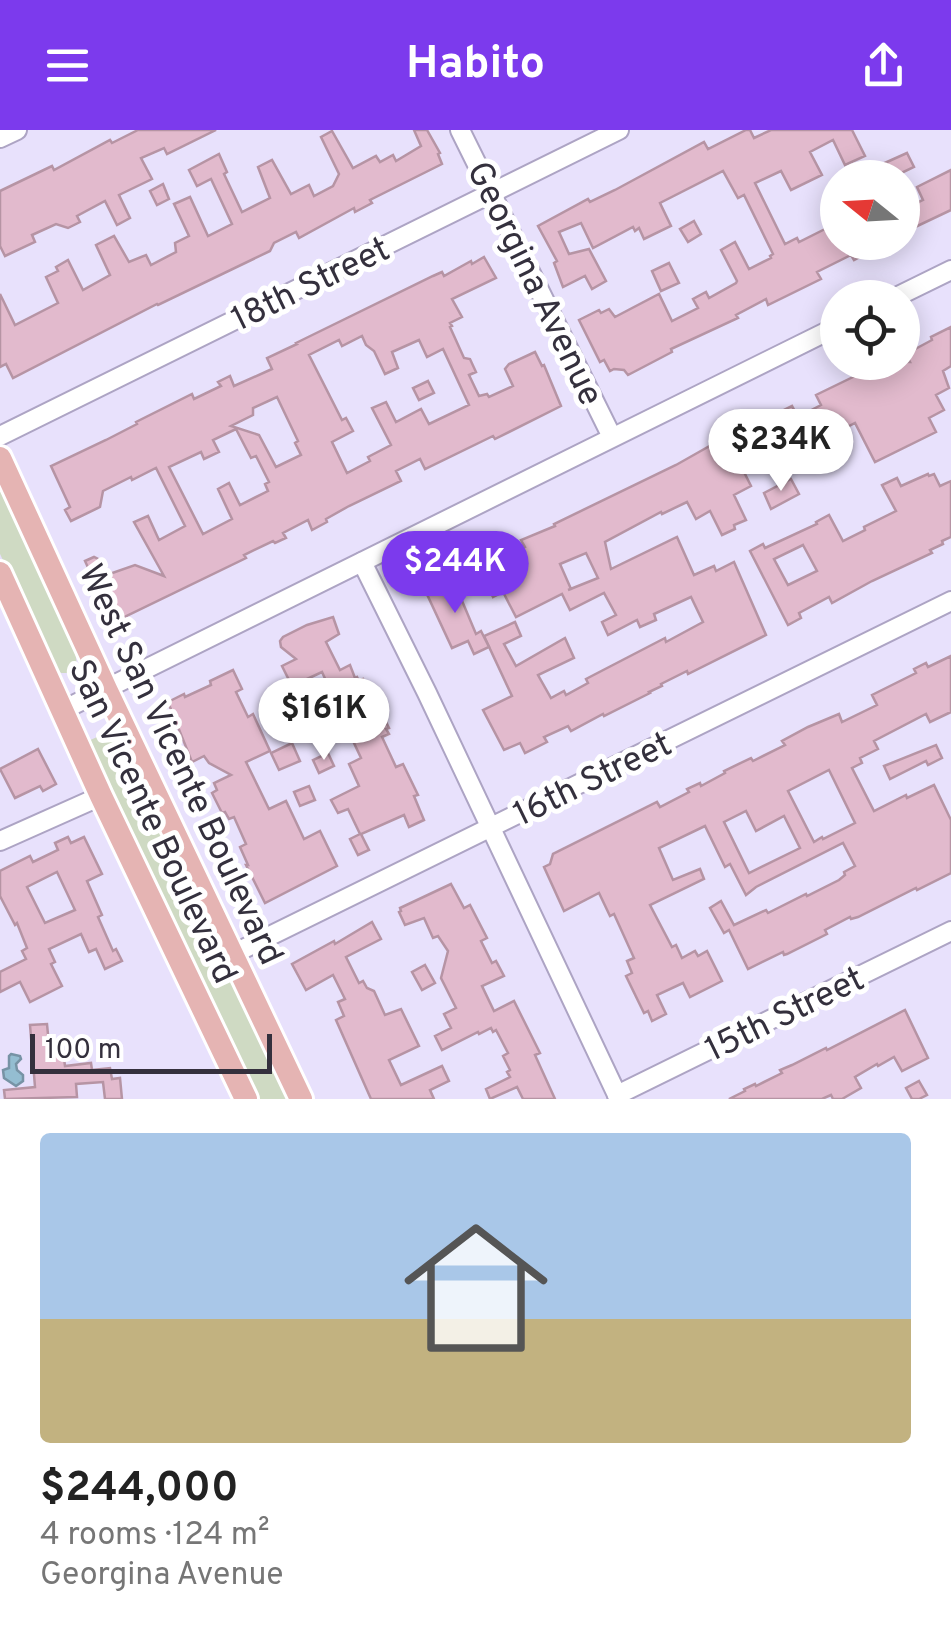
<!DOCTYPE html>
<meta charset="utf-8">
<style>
body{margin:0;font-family:Overpass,sans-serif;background:#f6f6f6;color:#222;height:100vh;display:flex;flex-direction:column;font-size:38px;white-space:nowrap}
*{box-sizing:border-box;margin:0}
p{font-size:32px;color:#767676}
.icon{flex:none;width:55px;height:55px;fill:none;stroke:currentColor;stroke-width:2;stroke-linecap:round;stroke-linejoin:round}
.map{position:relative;height:969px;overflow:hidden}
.details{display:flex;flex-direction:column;background:#fff;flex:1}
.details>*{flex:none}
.needle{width:65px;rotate:288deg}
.tools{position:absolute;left:820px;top:30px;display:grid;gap:20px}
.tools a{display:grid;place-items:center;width:100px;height:100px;border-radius:50%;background:#fff;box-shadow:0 5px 25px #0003;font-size:50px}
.scale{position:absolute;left:30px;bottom:25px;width:242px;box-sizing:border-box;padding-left:10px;border:5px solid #34303d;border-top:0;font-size:28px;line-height:35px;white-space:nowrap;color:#34303d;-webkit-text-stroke:8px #fff;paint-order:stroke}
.price{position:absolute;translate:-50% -85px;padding:0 22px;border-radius:35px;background:#fff;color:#222;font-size:32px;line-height:65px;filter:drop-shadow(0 2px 5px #0008)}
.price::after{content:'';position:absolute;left:50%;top:60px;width:30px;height:22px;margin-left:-15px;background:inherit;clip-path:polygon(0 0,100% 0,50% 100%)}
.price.selected{background:#7c3aed;color:#fff}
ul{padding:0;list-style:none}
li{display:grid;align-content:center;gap:20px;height:530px;padding:0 40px}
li+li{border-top:2px solid #e0e0e0}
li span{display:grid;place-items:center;height:310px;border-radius:10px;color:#555}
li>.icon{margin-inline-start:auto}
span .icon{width:180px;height:180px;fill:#fffc;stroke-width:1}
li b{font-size:42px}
header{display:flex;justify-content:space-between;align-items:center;height:130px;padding:0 40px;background:#7c3aed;color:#fff;font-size:45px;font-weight:700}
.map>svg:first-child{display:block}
.green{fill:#cfdac3}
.water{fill:#94bdd1;stroke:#7793a5;stroke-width:2.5}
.building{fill:#e2bacd;stroke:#b694a4;stroke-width:2.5;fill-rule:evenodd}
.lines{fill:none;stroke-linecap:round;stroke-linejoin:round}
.minor-casing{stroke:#ada4c4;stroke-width:22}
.major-casing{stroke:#fff;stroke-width:28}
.minor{stroke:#fff;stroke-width:18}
.major{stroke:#e5b4b3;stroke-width:22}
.labels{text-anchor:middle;stroke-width:10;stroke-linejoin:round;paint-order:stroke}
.street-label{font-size:35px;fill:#34303d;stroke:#fff}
</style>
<header><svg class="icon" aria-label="menu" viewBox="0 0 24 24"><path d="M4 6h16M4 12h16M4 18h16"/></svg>Habito<svg class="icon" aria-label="share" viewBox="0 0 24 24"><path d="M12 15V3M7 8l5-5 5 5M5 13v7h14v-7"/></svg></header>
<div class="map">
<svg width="951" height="969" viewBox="0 0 951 969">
<rect width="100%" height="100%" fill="#e8e1fc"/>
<g class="green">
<path d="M 0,360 L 75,520 L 77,535 L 71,543 L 61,543 L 53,536 L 0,424 Z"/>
<path d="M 113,600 L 115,603 L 288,969 L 257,969 L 89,614 L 88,611 Z"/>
</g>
<path class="water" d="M 11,924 L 20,926 L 21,929 L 16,934 L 17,940 L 23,945 L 23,951 L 16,956 L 4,948 L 3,940 L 9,938 L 9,926 Z"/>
<g class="building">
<path d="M 138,0 L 216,0 L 167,24 L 164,18 L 141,28 L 152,49 L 119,65 L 130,88 L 117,95 L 105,71 L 77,86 L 80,92 L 68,98 L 56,94 L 32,105 L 35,112 L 5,126 L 0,116 L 0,61 L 52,36 L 54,40 L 110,10 L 112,13 Z"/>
<path d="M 414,0 L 427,0 L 440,23 L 438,24 L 442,34 L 370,70 L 372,73 L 355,82 L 354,78 L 299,108 L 296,102 L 274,113 L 270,121 L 158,175 L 157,174 L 13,248 L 6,234 L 0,237 L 0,164 L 15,195 L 58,173 L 46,147 L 58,141 L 56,137 L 68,130 L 83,160 L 110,145 L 96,115 L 114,106 L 129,132 L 146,125 L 151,135 L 176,122 L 175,113 L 189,106 L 174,74 L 190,67 L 208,106 L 232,94 L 211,49 L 197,56 L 189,40 L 219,24 L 227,42 L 224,44 L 242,82 L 270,68 L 258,37 L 272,30 L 291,64 L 309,55 L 314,66 L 333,56 L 339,44 L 321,7 L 332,1 L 353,38 L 376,26 L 380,32 L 393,25 L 396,31 L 421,16 Z"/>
<path d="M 746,0 L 750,0 L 754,8 L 771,0 L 852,0 L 865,26 L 845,35 L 833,10 L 810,22 L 822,45 L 791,60 L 781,41 L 755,53 L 785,114 L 797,108 L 799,112 L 827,98 L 823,89 L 838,82 L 838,112 L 888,112 L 854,130 L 851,125 L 817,142 L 821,149 L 768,175 L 766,169 L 736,185 L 738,188 L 671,219 L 672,222 L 628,245 L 624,240 L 614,239 L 610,241 L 604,230 L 600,232 L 579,190 L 599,180 L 601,183 L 609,179 L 615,187 L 659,164 L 672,191 L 698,178 L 693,169 L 706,162 L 709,168 L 736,153 L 737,151 L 721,120 L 735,112 L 749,139 L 771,128 L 770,126 L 773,124 L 744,65 L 738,68 L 723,41 L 660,73 L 671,96 L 644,109 L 639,98 L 635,101 L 633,97 L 593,118 L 581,93 L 559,102 L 569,124 L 589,119 L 606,151 L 592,159 L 585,146 L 563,157 L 554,133 L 557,131 L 538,96 L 588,69 L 590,72 L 615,60 L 704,12 L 708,19 Z"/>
<path d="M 907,23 L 914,37 L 891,48 L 883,48 L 878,36 Z"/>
<path d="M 951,40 L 951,80 L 909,100 L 907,95 L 902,97 L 902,80 L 923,70 L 917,57 Z"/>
<path d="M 163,54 L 169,69 L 157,75 L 150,61 Z"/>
<path d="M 694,91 L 701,104 L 688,112 L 680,99 Z"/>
<path d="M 484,127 L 496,148 L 452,169 L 462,187 L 450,193 L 452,196 L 450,197 L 464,228 L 470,229 L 476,242 L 469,245 L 479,266 L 487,264 L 489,267 L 513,256 L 505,239 L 509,234 L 535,222 L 542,236 L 544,235 L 561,276 L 495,309 L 493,306 L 425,339 L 420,329 L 396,341 L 401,351 L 349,376 L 326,389 L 327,392 L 312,400 L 308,390 L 283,403 L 286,408 L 275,413 L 273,411 L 244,425 L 246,428 L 118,490 L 104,465 L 101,466 L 85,431 L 94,427 L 102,431 L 98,448 L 135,435 L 164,446 L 134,392 L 148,386 L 159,410 L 185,396 L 156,338 L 132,350 L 131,347 L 103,361 L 100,377 L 71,391 L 65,380 L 70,377 L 51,336 L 106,310 L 137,294 L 136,292 L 192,264 L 194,269 L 221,256 L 218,252 L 230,246 L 234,256 L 272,239 L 267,228 L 297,214 L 296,213 L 433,146 L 442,142 L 444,146 L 471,131 L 472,134 ZM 362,206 L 366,215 L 374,221 L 385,244 L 398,238 L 392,222 L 419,210 L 427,227 L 443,219 L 469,275 L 429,294 L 421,279 L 396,292 L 386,272 L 372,278 L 391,315 L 368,327 L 370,331 L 347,343 L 332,312 L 353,301 L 346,288 L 342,290 L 309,225 L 339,210 L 342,216 ZM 277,267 L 298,311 L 295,313 L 301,325 L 276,337 L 259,305 L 231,296 L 253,285 L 253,278 ZM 236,299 L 251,328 L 256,326 L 269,352 L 265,354 L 268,361 L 240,375 L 229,353 L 218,359 L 232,389 L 203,404 L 169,337 L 201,322 L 204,329 L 219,322 L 213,310 Z"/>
<path d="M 669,133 L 679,153 L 661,161 L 652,141 Z"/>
<path d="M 951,197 L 951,236 L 943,241 L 949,258 L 936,265 L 944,280 L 929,288 L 936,302 L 875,332 L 855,293 L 832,305 L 834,310 L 823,316 L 820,310 L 786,325 L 784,321 L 743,340 L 751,356 L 734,365 L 746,390 L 734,395 L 735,399 L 722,405 L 710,381 L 696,389 L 687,372 L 662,384 L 661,382 L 605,412 L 611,439 L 677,407 L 694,445 L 714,436 L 716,441 L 734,432 L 766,505 L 688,544 L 687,541 L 661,554 L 662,556 L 649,562 L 650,563 L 604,586 L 603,584 L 571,601 L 568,596 L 544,607 L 547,612 L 525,623 L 520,613 L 504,620 L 483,580 L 512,566 L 484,506 L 515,492 L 521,506 L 504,514 L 516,536 L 565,508 L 574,528 L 538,545 L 551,568 L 564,561 L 566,565 L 588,553 L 586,549 L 665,508 L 666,512 L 703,492 L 691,467 L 654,484 L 656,490 L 640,497 L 637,490 L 608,505 L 602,492 L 616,485 L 604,463 L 570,480 L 562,464 L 516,487 L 503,462 L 493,467 L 475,430 L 498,420 L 502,429 L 525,417 L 521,410 L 555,396 L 554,394 L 676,335 L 761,287 L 762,291 L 792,276 L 798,287 L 821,275 L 816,265 L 884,232 L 910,232 L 906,224 L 932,210 L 931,207 ZM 586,423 L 598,448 L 568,460 L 571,459 L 560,434 Z"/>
<path d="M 428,251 L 434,263 L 419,270 L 413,258 Z"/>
<path d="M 928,344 L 929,346 L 934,344 L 940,356 L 951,351 L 951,407 L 942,411 L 943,414 L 930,420 L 932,423 L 872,451 L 832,473 L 829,467 L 799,483 L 801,488 L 788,495 L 750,421 L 763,414 L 765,418 L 817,394 L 816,392 L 829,385 L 843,411 L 865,400 L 864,397 L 896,381 L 882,355 L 897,348 L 901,356 ZM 803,415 L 817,441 L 788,455 L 774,429 Z"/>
<path d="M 791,349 L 799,364 L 771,379 L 764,363 Z"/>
<path d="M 452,447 L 476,504 L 481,501 L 489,517 L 474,524 L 468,511 L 452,518 L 425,460 Z"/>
<path d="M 333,487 L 339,504 L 326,512 L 340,540 L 350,535 L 355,548 L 357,547 L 359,551 L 363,549 L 378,581 L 380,580 L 389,598 L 386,599 L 389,604 L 382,607 L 396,637 L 403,634 L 418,665 L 414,666 L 424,690 L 409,697 L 404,685 L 361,704 L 369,720 L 358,725 L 350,709 L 360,704 L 348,679 L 338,683 L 331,670 L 359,656 L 349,634 L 361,628 L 338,579 L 315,589 L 318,595 L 304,601 L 295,583 L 332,564 L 322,542 L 292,556 L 282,536 L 296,529 L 281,517 L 280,511 L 283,507 L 307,495 Z"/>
<path d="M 951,526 L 951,582 L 930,592 L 926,584 L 874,611 L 878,619 L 860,628 L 862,633 L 852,638 L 874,681 L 906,665 L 907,668 L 934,655 L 951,690 L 951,743 L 917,760 L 916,758 L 858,787 L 851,789 L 850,787 L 825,800 L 827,804 L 787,824 L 784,825 L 783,822 L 748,839 L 729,800 L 724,803 L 710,778 L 721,771 L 734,795 L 766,780 L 768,783 L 806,764 L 807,766 L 839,750 L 845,745 L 844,742 L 855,736 L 843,713 L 756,757 L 746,765 L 730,734 L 725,737 L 705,696 L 659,718 L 673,750 L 700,739 L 704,749 L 650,775 L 672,817 L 676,815 L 682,828 L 695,821 L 698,826 L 707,821 L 722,851 L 690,867 L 683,853 L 657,865 L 666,884 L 652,891 L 648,881 L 644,883 L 626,846 L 632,843 L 627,831 L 634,828 L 614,784 L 610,786 L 599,763 L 564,781 L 544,737 L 550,734 L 553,724 L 657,672 L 660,677 L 689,662 L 687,659 L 700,653 L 701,656 L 725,643 L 724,641 L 751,628 L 753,631 L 785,615 L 782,611 L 808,597 L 839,584 L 842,592 L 877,575 L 872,565 L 916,543 L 914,539 L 926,533 L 928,537 ZM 829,640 L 855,693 L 823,709 L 822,707 L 814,712 L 788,661 ZM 746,681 L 756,701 L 784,686 L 800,718 L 749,743 L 724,692 Z"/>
<path d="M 233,540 L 242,559 L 236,562 L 248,587 L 253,584 L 270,621 L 246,632 L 269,679 L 286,671 L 304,709 L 320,701 L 337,736 L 265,773 L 246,735 L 248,735 L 240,717 L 246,714 L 234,687 L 229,689 L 225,682 L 222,683 L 212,663 L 217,660 L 214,653 L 231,645 L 209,633 L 204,626 L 192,632 L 168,572 L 184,564 L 185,567 L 211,555 L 210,551 Z"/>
<path d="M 292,613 L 300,631 L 279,640 L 271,623 Z"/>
<path d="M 936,615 L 942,628 L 928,635 L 926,631 L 890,649 L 884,636 Z"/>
<path d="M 38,619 L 56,654 L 43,661 L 40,656 L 15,668 L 0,639 Z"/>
<path d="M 328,623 L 334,636 L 319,643 L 313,630 Z"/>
<path d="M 309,656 L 315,670 L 300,676 L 294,662 Z"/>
<path d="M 68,707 L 71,713 L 84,707 L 102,744 L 87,751 L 102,785 L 98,787 L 113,821 L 116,819 L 122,831 L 105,839 L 96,819 L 89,822 L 81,804 L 49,819 L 55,832 L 51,834 L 62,856 L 30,872 L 20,852 L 0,862 L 0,842 L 26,829 L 22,821 L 27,818 L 17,793 L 15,795 L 0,766 L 0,741 L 30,726 L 33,732 L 58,720 L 55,713 ZM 57,742 L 75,780 L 45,793 L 27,757 Z"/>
<path d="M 451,754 L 464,778 L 470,775 L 487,808 L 481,811 L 492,833 L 496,831 L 504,846 L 482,856 L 494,881 L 514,871 L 540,923 L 535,925 L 555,969 L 523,969 L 517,957 L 490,969 L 486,959 L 510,947 L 507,942 L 510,940 L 503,926 L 508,923 L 496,900 L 493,902 L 491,898 L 479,904 L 478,902 L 442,920 L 435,906 L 451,898 L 444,884 L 456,878 L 441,848 L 448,821 L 438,806 L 433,808 L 424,788 L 405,795 L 399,782 L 401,781 L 400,778 Z"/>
<path d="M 372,792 L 381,809 L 346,827 L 359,853 L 363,851 L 367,858 L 374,861 L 385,885 L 401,879 L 419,916 L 389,930 L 401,955 L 442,936 L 449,951 L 430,960 L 434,969 L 371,969 L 336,890 L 344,886 L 338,872 L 345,869 L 333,845 L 306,860 L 292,834 L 334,811 L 335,814 Z"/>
<path d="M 425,835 L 435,853 L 422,860 L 412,842 Z"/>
<path d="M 905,880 L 928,928 L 902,941 L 894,927 L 878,936 L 877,934 L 855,947 L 861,958 L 842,969 L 833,969 L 831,965 L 822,969 L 729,969 L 745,961 L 744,959 L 755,954 L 756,956 L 782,943 L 780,940 L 792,935 L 826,918 L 827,920 Z"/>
<path d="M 47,894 L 49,915 L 62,913 L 65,936 L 91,933 L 92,940 L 110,938 L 112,949 L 120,948 L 122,969 L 105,969 L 103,952 L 76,954 L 77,967 L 5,969 L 4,960 L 35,957 L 30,895 Z"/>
<path d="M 919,951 L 927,965 L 919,969 L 912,969 L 906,958 Z"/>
</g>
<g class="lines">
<defs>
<g id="minor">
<path d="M 460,0 L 612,307"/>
<path d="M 0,8 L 17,0"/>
<path d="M 894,168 L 951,140"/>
<path d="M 0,306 L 619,0"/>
<path d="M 362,432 L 427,563 L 619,969"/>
<path d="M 61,581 L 838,196"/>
<path d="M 0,711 L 101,666"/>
<path d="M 233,824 L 951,471"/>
<path d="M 617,965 L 951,801"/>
</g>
<g id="major">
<path d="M 0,328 L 106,559 L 301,969"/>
<path d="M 0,443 L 101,666 L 246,969"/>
</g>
</defs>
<use href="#minor" class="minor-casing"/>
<use href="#major" class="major-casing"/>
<use href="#minor" class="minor"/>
<use href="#major" class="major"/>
</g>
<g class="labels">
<g class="street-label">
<text transform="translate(310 153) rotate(-26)" y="12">18th Street</text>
<text transform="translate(536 153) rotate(64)" y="12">Georgina Avenue</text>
<text transform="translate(182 634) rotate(65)" y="12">West San Vicente Boulevard</text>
<text transform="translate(592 648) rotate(-26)" y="12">16th Street</text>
<text transform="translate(154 691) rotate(65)" y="12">San Vicente Boulevard</text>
<text transform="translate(784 883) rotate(-26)" y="12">15th Street</text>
</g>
</g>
</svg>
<div class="tools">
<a><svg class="needle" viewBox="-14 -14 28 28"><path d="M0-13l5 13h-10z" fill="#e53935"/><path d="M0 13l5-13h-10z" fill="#767676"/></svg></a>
<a><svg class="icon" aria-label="locate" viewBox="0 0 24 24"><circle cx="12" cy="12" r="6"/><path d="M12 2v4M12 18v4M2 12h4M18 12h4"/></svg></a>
</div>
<div class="scale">100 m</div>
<b class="price" style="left:781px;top:364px">$234K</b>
<b class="price selected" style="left:455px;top:486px">$244K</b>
<b class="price" style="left:324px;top:633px">$161K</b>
</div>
<section class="details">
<ul>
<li><span style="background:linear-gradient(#a9c7e8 60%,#c2b280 0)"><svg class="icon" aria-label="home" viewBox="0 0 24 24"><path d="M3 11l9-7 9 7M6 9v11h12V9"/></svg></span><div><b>$244,000</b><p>4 rooms · 124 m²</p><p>Georgina Avenue</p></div></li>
</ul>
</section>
